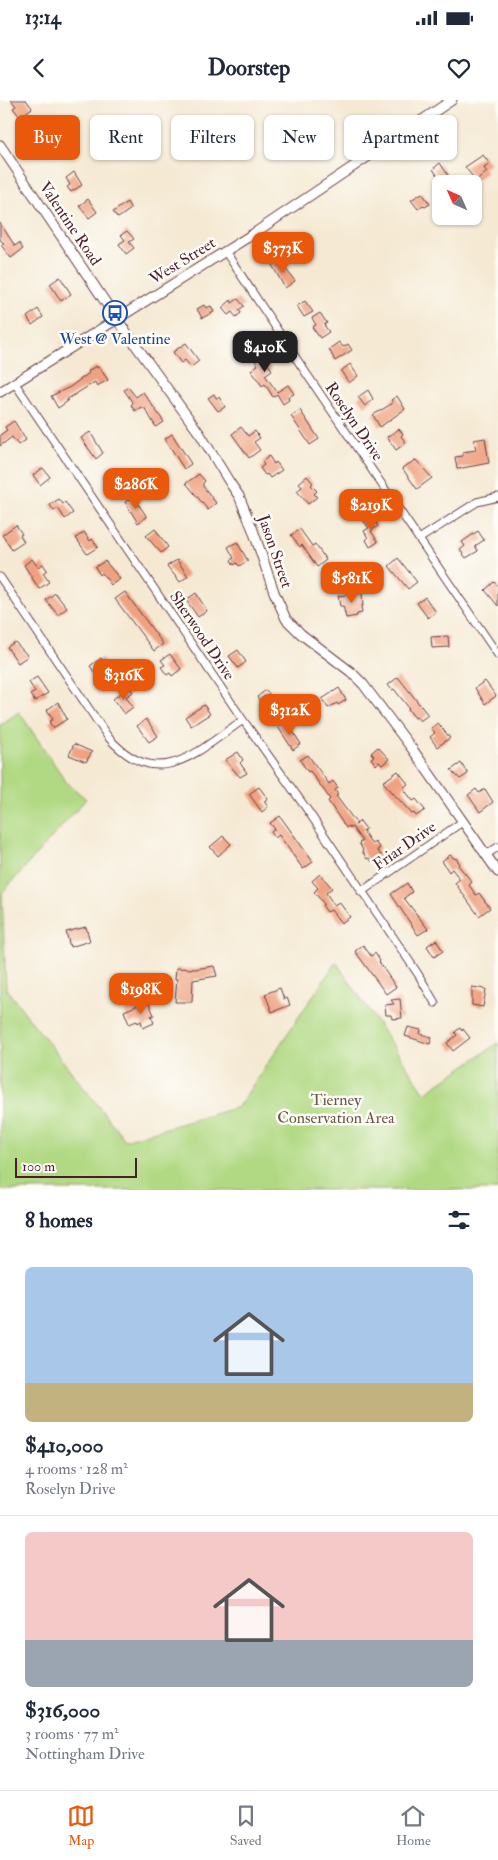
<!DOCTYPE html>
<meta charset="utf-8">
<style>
body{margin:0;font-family:"IM FELL Double Pica",serif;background:#f6f6f7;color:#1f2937;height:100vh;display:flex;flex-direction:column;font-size:19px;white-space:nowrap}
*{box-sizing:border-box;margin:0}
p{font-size:16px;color:#747a83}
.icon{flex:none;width:28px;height:28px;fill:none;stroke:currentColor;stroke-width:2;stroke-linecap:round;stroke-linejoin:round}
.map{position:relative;height:1090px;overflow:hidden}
.side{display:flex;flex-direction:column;background:#fff;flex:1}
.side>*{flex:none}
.banner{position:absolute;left:15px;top:15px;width:469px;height:45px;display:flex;gap:10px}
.needle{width:32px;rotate:315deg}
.fabs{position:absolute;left:432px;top:75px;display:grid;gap:10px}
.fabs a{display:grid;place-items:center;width:50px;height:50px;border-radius:8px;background:#fff;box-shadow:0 1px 4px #0004;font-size:25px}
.scale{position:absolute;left:15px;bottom:12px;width:122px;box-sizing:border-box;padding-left:5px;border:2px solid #4a1f2b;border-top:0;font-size:14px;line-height:18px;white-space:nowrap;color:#4a1f2b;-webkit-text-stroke:4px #fdfcf7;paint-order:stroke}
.price{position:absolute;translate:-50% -42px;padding:0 11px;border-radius:10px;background:#ea580c;color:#fff;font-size:16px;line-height:32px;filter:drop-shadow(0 1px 2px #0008)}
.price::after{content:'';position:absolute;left:50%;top:30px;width:15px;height:11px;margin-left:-8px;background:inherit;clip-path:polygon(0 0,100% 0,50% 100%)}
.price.on{background:#222;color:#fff}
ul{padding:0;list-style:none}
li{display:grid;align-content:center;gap:10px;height:265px;padding:0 25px}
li+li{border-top:1px solid #e0e1e3}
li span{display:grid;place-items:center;height:155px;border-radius:8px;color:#555}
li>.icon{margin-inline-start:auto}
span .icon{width:90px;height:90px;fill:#fffc;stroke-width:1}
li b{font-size:21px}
h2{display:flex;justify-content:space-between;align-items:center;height:60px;padding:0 25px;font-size:21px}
.pill{padding:0 18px;border-radius:8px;background:#fff;box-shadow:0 1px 4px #0004;font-size:18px;line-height:45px}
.pill.on{background:#ea580c;color:#fff}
.status{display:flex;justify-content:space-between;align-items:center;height:35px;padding:0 25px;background:#fff;direction:ltr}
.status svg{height:14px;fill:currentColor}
header{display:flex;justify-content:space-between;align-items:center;height:65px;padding:0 25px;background:#fff;font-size:22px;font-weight:700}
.tab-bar{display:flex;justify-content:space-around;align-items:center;height:70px;border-top:1px solid #e0e1e3;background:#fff;font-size:14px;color:#747a83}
.tab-bar a{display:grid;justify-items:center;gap:2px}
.tab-bar .on{color:#ea580c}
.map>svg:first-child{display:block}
.green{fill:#b1d983;stroke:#7e7c57}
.building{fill:#efa180}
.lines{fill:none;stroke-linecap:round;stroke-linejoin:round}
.minor-casing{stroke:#643d44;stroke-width:9}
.tertiary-casing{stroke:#643d44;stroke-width:11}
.minor{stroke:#fff;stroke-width:7}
.tertiary{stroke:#fff;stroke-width:9}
.labels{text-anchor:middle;stroke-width:5;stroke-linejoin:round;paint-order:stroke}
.street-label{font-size:16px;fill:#4a1f2b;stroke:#fdfcf7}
.transit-label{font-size:16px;fill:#164399;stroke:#fdfcf7}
.park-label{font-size:16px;fill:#695745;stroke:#fdfcf7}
</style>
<div class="status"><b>13:14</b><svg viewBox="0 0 49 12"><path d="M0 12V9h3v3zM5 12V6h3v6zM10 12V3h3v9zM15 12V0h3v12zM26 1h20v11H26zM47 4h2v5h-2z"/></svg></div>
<header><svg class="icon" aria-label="back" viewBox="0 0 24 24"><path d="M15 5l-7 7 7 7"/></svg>Doorstep<svg class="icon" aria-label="heart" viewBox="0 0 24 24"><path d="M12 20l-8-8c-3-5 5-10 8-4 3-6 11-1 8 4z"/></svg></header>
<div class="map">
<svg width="498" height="1090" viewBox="0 0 498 1090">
<rect width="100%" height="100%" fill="#fdfcf7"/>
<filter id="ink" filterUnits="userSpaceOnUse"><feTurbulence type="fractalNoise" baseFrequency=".02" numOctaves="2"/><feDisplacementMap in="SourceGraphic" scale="10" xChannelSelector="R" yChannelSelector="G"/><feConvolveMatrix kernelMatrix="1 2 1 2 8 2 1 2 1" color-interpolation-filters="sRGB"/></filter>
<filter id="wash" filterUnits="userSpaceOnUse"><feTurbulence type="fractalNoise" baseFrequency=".0096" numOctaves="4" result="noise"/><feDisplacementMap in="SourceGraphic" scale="20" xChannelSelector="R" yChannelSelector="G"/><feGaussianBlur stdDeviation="1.12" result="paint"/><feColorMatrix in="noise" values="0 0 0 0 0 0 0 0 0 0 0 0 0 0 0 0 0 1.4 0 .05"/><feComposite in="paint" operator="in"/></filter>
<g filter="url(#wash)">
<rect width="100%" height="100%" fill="#f5e9d3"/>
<path class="green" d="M 19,612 L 67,683 L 86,699 L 2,793 L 6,889 L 125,1040 L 238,1007 L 336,862 L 425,993 L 498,943 L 498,1090 L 0,1090 L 0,625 Z"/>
<g id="blocks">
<g class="building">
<path d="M 11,0 L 26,0 L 32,8 L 20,17 L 13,8 L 16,6 Z"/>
<path d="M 42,23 L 47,28 L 41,33 L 46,38 L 38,46 L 29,36 L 31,34 L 27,30 L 34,24 L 37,28 Z"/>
<path d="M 483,55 L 490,64 L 484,68 L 487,72 L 476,81 L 465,67 Z"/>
<path d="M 440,63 L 448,75 L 440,80 L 433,69 Z"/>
<path d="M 74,72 L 82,85 L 71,92 L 67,87 L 70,85 L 66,78 Z"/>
<path d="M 422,93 L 430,104 L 425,107 L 423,105 L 418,109 L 411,100 Z"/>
<path d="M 88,99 L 97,112 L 89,118 L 79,106 Z"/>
<path d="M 127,102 L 131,109 L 118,118 L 113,112 Z"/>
<path d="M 0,123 L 15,146 L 19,143 L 23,149 L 11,158 L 1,145 L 4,143 L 0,140 Z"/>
<path d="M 127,131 L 134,139 L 129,142 L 134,148 L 126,154 L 119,144 L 125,140 L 121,135 Z"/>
<path d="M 279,160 L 295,181 L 285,188 L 272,165 Z"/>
<path d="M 60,177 L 71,194 L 61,201 L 50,184 Z"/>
<path d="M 238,199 L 244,206 L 239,210 L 241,213 L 236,217 L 232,212 L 228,215 L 222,208 L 231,200 L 232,203 Z"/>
<path d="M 305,201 L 313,212 L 304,217 L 297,206 Z"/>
<path d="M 204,205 L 206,208 L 211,206 L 214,212 L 202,218 L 197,209 Z"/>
<path d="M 38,209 L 43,217 L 32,225 L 27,217 Z"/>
<path d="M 320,213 L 327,223 L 324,225 L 329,232 L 320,238 L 312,227 L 316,225 L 312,218 Z"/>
<path d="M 254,242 L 272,270 L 265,275 L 277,292 L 288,285 L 294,294 L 288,297 L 289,300 L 283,304 L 277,294 L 273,297 L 265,284 L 262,286 L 251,270 L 258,265 L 250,253 L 244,257 L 240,251 Z"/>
<path d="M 339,242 L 343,247 L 348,244 L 352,250 L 335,261 L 329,249 Z"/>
<path d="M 186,243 L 199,261 L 191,267 L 185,260 L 181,263 L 173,252 Z"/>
<path d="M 350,264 L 358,276 L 349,283 L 341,271 Z"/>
<path d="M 96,266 L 97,268 L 99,267 L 108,280 L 97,286 L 95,282 L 66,300 L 68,301 L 58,308 L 51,296 L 70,287 L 89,273 L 88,271 Z"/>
<path d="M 128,287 L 136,297 L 143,292 L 164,322 L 156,327 L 144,307 L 142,309 L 141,307 L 135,311 L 131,305 L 133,303 L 124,290 Z"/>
<path d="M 368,290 L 373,299 L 365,306 L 358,297 Z"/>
<path d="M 214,294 L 216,298 L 219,297 L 225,307 L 218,311 L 208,298 Z"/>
<path d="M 397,296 L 405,309 L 380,327 L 373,315 L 393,303 L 391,300 Z"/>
<path d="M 300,310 L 319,339 L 310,345 L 291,316 Z"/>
<path d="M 14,321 L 26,340 L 18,345 L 12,337 L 0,346 L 0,335 L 7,330 L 5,327 Z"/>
<path d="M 241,327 L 248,336 L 255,331 L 260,338 L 254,342 L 260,350 L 249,358 L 232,334 Z"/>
<path d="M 399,329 L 403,334 L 401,336 L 406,343 L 396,350 L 387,337 Z"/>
<path d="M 90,332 L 103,353 L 96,359 L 81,338 Z"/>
<path d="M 172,334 L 190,362 L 191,364 L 184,369 L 165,339 Z"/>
<path d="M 485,338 L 489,363 L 457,369 L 455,357 L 463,356 L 463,352 L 476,350 L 474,340 Z"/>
<path d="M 269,356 L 274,364 L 276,362 L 282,370 L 270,378 L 267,374 L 265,375 L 260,368 L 264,365 L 262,362 Z"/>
<path d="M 416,360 L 432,378 L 417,389 L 402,368 Z"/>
<path d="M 43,368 L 50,377 L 40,385 L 33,375 Z"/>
<path d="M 115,368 L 126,384 L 117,391 L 105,375 Z"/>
<path d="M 199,374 L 205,381 L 203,383 L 203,386 L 216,403 L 208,410 L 186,383 Z"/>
<path d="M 307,376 L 313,383 L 311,385 L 317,391 L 314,394 L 317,397 L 308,404 L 297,391 L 302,387 L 299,383 Z"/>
<path d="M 351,390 L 353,392 L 354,391 L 361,405 L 351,412 L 341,397 Z"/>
<path d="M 133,396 L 147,417 L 138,423 L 125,402 Z"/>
<path d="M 59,399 L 63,404 L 65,402 L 73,413 L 65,419 L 58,408 L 54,411 L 50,405 Z"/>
<path d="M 370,415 L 378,426 L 371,431 L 378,442 L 370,447 L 366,440 L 368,438 L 364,431 L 369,428 L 363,420 Z"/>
<path d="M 16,425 L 22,434 L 20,435 L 24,442 L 12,450 L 2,435 Z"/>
<path d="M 155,429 L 168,447 L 161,453 L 146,436 Z"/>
<path d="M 300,429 L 312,446 L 315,444 L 326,460 L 317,467 L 302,445 L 300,447 L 291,435 Z"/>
<path d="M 478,431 L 484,440 L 475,446 L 478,451 L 466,458 L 460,450 L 465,446 L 462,442 Z"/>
<path d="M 84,432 L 90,441 L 92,439 L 98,447 L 87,454 L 76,438 Z"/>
<path d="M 237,442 L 248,461 L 239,466 L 237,463 L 234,465 L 231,460 L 234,458 L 228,447 Z"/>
<path d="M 398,458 L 417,482 L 408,489 L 389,466 Z"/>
<path d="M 32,459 L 38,467 L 43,464 L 47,470 L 43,473 L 49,482 L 39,489 L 24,465 Z"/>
<path d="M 177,460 L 188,476 L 180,482 L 167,466 Z"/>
<path d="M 105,461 L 120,479 L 111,485 L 102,473 L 100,475 L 95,467 Z"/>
<path d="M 494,482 L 498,486 L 498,506 L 485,490 Z"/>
<path d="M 125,492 L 163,544 L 154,551 L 115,499 Z"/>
<path d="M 55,493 L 67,508 L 58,515 L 46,500 Z"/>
<path d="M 196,493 L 207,511 L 198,517 L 186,500 Z"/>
<path d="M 362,493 L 363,506 L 361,506 L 362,513 L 357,514 L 357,516 L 346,518 L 343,506 L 340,506 L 338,496 Z"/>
<path d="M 425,497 L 436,512 L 428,518 L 417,503 Z"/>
<path d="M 448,536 L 449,547 L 432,548 L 431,537 Z"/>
<path d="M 15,542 L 28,556 L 18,563 L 7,547 Z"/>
<path d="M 238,550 L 246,562 L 238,568 L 229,556 Z"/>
<path d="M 170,554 L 181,569 L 172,576 L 170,573 L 167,575 L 161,567 L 165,565 L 161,560 Z"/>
<path d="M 101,558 L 106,565 L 110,563 L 115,570 L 111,573 L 116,580 L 105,587 L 90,566 Z"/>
<path d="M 37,577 L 48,593 L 35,601 L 30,595 L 35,592 L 29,582 Z"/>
<path d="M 398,577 L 428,615 L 420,621 L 417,617 L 415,618 L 408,609 L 409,608 L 394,589 L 392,590 L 388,585 Z"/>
<path d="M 485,581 L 496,596 L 485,604 L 475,588 Z"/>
<path d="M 129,587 L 133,592 L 126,597 L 133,607 L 124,614 L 113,599 Z"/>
<path d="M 339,588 L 346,600 L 338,605 L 337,603 L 328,608 L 322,599 Z"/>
<path d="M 266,590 L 277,604 L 268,611 L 257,597 Z"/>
<path d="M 58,602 L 67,619 L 53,628 L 49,622 L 53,619 L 47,610 Z"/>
<path d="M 204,605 L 210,614 L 191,626 L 185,617 Z"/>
<path d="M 146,619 L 158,636 L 149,642 L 137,626 Z"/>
<path d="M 286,621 L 301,644 L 293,650 L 278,627 Z"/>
<path d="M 438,623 L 450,638 L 437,647 L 430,637 L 435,633 L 431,628 Z"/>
<path d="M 74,644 L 92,652 L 86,662 L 69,655 Z"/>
<path d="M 378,647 L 389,659 L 382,665 L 379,662 L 376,665 L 371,658 L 374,656 L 371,653 Z"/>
<path d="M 238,652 L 243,660 L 240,663 L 247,673 L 240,677 L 225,660 Z"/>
<path d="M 308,655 L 329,684 L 333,681 L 338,688 L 335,690 L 338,695 L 336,696 L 357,724 L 355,725 L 360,721 L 366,729 L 363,731 L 372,744 L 375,742 L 380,748 L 377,750 L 381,755 L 372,762 L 369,758 L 367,759 L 362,751 L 363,750 L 359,743 L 362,741 L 352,727 L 350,728 L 349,726 L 346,728 L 328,701 L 330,699 L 323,689 L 310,671 L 308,672 L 300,660 Z"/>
<path d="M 461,663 L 468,674 L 460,679 L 451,670 Z"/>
<path d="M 398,671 L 408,684 L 403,688 L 413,701 L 416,699 L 425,710 L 416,716 L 414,713 L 412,714 L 383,682 Z"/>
<path d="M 259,687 L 268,699 L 264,701 L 268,707 L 262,712 L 249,694 Z"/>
<path d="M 476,689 L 479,693 L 485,689 L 493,702 L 480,712 L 468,695 Z"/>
<path d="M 280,716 L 313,762 L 303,769 L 279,735 L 275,738 L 271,732 L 275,729 L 270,723 Z"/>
<path d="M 223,736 L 231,744 L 218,756 L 210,747 Z"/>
<path d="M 450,755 L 455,759 L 456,758 L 460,764 L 458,765 L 472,782 L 469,785 L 476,795 L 479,793 L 490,808 L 479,816 L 455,783 L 460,779 L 452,769 L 449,772 L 442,761 Z"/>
<path d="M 320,774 L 332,788 L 326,793 L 334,805 L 339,802 L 350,817 L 341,823 L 331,810 L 327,812 L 322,805 L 324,804 L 314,792 L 318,788 L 312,781 Z"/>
<path d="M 407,783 L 412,792 L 404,798 L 428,829 L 418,835 L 391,794 Z"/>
<path d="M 86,827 L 90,841 L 70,847 L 66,832 Z"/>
<path d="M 436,840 L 443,851 L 434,857 L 427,846 Z"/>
<path d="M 363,845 L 371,856 L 375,853 L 380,861 L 379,862 L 396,887 L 386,894 L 355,851 Z"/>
<path d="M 214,866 L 217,876 L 193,880 L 192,902 L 175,902 L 177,879 L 175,879 L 176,868 L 195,869 Z"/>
<path d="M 472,887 L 486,889 L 483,907 L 472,905 Z"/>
<path d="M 280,888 L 284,899 L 287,898 L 290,905 L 272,912 L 265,894 Z"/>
<path d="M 400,899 L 402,918 L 392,919 L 391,915 L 386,915 L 385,905 L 394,904 L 391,900 Z"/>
<path d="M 148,901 L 154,915 L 151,916 L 154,923 L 143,928 L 141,921 L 138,923 L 137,921 L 129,924 L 124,911 Z"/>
<path d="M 408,927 L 421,930 L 420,934 L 432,937 L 430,944 L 405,936 Z"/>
<path d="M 460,928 L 462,931 L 463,929 L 470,938 L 453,951 L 447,943 L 457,935 L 455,932 Z"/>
</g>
</g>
</g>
<g filter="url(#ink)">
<use href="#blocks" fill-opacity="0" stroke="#643d44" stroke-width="1"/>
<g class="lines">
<defs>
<g id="minor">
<path d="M 225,151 L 308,276 L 498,555"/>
<path d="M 14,282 L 243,620 L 308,711 L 418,874 L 435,903"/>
<path d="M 419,439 L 477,402 L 498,397"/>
<path d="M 0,477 L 108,637 C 158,694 196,652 243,620"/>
<path d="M 487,754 L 498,747"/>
<path d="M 361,792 L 462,722"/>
</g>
<g id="tertiary">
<path d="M 0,45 L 116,218 L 200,334 L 230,383 L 239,396 L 253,430 L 274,492 L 286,519 L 301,534 L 351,572 L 363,584 L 413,650 L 498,772"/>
<path d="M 0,292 L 253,134 L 452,0"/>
</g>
</defs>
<use href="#minor" class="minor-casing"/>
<use href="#tertiary" class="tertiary-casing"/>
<use href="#minor" class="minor"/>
<use href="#tertiary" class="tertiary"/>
</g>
</g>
<defs>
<symbol id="bus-ring" viewBox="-11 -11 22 22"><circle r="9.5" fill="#fdfcf7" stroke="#1a4fb4" stroke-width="1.5"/><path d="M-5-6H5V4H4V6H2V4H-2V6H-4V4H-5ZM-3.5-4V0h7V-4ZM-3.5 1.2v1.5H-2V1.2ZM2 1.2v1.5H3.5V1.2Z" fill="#1a4fb4"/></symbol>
</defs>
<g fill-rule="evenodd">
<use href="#bus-ring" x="101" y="199" width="28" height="28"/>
</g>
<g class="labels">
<g class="street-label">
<text transform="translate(71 123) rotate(56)" y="6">Valentine Road</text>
<text transform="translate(182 160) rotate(-32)" y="6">West Street</text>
<text transform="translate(355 321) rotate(56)" y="6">Roselyn Drive</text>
<text transform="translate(276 451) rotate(71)" y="6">Jason Street</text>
<text transform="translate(203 535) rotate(56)" y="6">Sherwood Drive</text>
<text transform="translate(404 745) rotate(-35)" y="6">Friar Drive</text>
</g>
<g class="transit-label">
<text x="115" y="244">West @ Valentine</text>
</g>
<g class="park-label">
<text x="336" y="1005">Tierney<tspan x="336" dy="18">Conservation Area</tspan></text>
</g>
</g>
</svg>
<div class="fabs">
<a><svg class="needle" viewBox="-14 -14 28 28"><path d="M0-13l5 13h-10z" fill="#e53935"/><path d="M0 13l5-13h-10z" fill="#747a83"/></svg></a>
</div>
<div class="scale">100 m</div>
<b class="price" style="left:283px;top:174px">$373K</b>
<b class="price on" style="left:265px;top:273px">$410K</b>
<b class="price" style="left:136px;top:410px">$286K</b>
<b class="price" style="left:371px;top:431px">$219K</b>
<b class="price" style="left:352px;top:504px">$581K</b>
<b class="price" style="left:124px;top:601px">$316K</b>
<b class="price" style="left:290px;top:636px">$312K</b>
<b class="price" style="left:141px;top:915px">$198K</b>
<div class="banner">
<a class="pill on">Buy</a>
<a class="pill">Rent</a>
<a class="pill">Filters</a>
<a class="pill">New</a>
<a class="pill">Apartment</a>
</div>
</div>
<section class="side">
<h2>8 homes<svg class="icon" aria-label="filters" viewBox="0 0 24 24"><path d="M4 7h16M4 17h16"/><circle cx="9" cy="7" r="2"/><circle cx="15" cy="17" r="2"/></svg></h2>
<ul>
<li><span style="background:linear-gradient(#a9c7e8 75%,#c2b280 0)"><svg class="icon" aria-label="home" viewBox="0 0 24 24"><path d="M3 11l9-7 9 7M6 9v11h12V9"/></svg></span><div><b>$410,000</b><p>4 rooms · 128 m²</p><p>Roselyn Drive</p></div></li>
<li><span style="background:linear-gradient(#f6c9c9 70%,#9aa5b1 0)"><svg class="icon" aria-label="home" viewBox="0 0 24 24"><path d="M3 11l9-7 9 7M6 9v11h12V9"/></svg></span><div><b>$316,000</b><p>3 rooms · 77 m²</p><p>Nottingham Drive</p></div></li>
</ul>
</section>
<nav class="tab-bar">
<a class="on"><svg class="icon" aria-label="map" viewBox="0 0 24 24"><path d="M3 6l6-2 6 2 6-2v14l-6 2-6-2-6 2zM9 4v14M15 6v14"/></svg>Map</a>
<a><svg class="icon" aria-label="saved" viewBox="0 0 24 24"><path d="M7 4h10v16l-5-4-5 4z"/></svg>Saved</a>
<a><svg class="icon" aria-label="home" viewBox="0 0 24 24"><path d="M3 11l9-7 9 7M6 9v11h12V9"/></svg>Home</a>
</nav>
